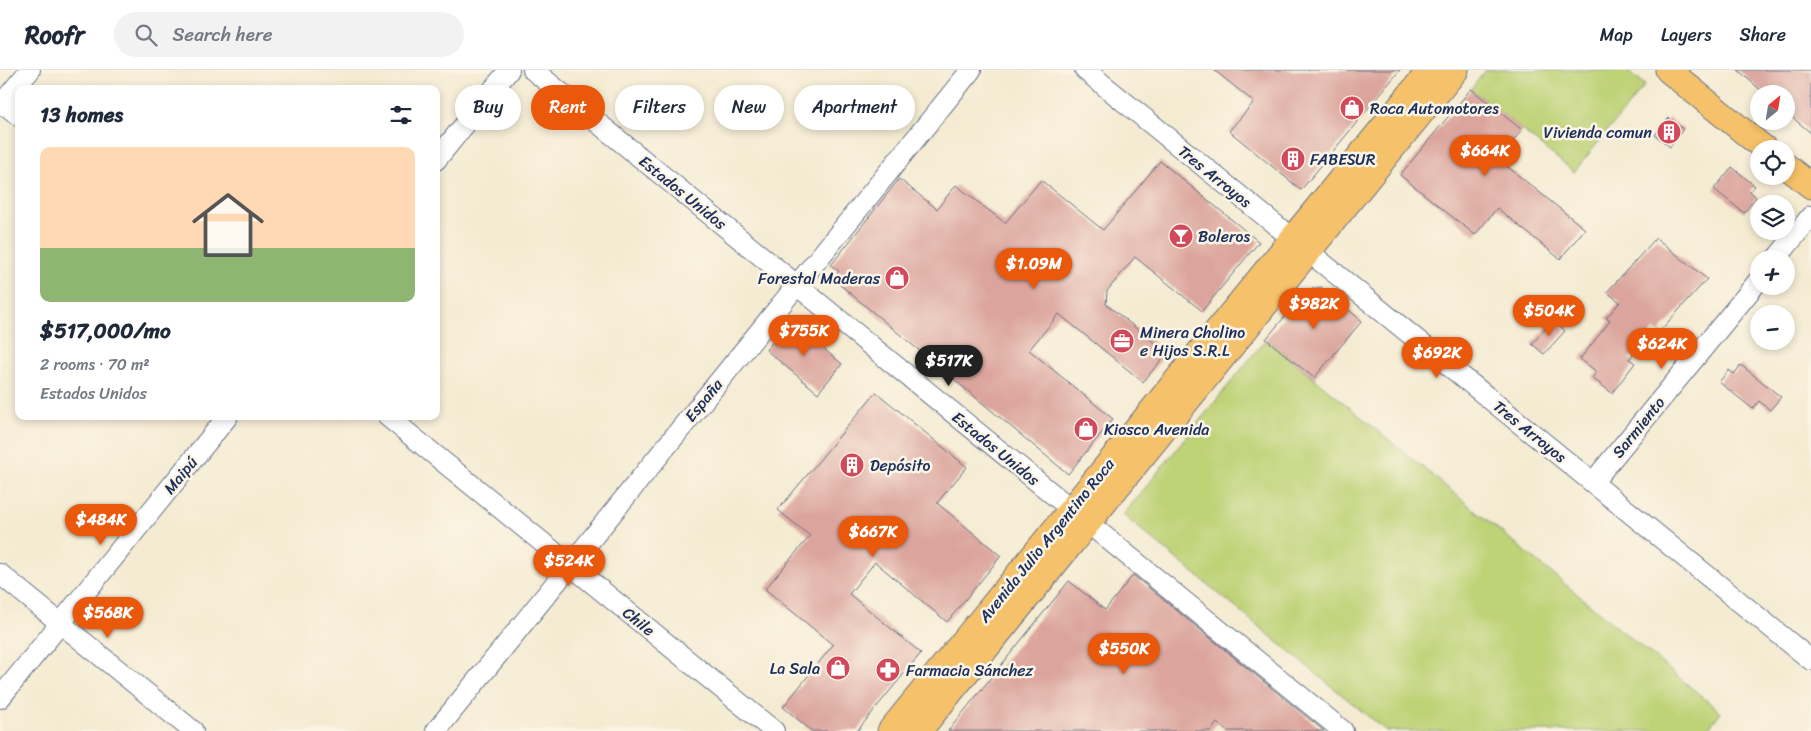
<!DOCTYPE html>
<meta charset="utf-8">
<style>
body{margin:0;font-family:Sriracha,sans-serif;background:#f2f2f3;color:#1f2937;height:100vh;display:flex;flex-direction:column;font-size:19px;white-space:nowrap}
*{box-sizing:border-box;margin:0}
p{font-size:16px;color:#747a83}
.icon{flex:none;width:28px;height:28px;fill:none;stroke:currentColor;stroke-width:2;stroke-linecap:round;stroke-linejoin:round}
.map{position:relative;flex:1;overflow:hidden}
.side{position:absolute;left:15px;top:15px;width:425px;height:335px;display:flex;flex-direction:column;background:#fff;border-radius:10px;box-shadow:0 2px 8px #0003}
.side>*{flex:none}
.hud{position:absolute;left:455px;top:15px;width:475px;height:45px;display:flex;gap:10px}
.needle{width:32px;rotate:30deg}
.fabs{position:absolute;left:1750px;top:15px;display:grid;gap:10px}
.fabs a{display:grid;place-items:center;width:45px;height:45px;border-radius:50%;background:#fff;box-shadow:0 2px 8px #0003;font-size:25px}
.price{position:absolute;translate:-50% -42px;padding:0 11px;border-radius:18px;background:#ea580c;color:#fff;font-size:16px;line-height:32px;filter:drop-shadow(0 1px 2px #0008)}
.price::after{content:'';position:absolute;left:50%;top:30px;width:15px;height:11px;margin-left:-8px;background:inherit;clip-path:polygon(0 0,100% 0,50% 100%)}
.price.on{background:#222;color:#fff}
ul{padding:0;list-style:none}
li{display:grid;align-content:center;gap:10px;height:265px;padding:0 25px}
li span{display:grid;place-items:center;height:155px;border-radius:10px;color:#555}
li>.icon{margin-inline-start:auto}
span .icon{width:90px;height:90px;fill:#fffc;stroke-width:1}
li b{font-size:21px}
h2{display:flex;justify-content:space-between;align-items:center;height:60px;padding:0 25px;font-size:21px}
.pill{padding:0 18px;border-radius:22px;background:#fff;box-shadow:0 2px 8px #0003;font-size:18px;line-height:45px}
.pill.on{background:#ea580c;color:#fff}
header{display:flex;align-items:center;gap:30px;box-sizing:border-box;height:70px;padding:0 25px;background:#fff;border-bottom:1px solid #e0e1e3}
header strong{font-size:24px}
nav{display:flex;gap:28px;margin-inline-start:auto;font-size:18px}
.search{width:350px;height:45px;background:#f2f2f3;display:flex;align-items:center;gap:12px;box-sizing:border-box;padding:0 18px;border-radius:28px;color:#747a83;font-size:19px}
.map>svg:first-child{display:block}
.green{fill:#bed276;stroke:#6c806a}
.building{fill:#dba59d}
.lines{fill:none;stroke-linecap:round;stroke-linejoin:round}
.minor-casing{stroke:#677187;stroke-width:22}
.major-casing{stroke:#677187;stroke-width:27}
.minor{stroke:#fff;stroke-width:20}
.major{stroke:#f5c16b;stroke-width:25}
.labels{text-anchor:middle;stroke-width:5;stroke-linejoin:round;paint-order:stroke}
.poi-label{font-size:16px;fill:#1b2f5e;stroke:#fcf5e5;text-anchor:start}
.street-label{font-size:16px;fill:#1b2f5e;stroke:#fcf5e5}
</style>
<header>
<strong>Roofr</strong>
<div class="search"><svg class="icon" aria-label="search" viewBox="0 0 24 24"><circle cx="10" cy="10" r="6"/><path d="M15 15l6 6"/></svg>Search here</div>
<nav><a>Map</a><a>Layers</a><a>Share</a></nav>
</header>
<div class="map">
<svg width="1811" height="661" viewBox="0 0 1811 661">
<rect width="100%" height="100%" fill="#fcf5e5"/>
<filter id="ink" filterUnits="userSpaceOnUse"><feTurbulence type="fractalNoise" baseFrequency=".02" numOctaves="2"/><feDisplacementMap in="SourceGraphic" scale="10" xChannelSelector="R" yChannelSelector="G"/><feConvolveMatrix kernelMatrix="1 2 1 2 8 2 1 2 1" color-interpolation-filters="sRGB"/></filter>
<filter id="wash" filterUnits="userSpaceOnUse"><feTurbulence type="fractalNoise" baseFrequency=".0096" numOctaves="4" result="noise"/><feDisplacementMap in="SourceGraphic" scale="20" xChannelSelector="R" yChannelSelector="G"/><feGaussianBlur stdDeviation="1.12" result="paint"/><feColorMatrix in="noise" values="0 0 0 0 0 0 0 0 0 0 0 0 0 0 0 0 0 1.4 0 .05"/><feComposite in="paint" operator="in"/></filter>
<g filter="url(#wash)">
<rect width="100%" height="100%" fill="#f4ebd2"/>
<g class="green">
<path d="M 1486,0 L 1626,0 L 1645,15 L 1574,102 L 1471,19 Z"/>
<path d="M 1266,269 L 1721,642 L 1706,661 L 1386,661 L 1123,445 Z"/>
</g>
<g id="blocks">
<g class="building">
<path d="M 1214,0 L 1400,0 L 1301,120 L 1229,61 L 1254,32 Z"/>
<path d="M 1738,0 L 1811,0 L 1811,63 L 1786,42 L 1786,24 L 1765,24 Z"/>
<path d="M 1471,19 L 1522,60 L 1498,89 L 1585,159 L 1560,189 L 1497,138 L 1475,165 L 1400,105 Z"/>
<path d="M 1669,48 L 1683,59 L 1670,77 L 1655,65 Z"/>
<path d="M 1160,91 L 1259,172 L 1202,241 L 1135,187 L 1107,221 L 1106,234 L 1167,283 L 1143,312 L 1059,244 L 1029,280 L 1113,349 L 1068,404 L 833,209 L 839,201 L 831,195 L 899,109 L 937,139 L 956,115 L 1005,153 L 1041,110 L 1103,160 Z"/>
<path d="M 1732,97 L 1755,116 L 1750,121 L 1756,127 L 1744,143 L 1714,119 Z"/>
<path d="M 1656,168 L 1707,209 L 1659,262 L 1655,259 L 1629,289 L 1635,293 L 1612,323 L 1592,308 L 1597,302 L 1580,289 L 1610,251 L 1606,248 L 1620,232 L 1607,222 Z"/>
<path d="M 1321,217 L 1362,251 L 1314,308 L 1266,269 L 1308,219 Z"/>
<path d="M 1553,250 L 1565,261 L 1544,284 L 1532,274 Z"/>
<path d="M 790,251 L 842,294 L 818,323 L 766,280 Z"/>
<path d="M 1741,295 L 1781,327 L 1770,340 L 1759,331 L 1753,339 L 1719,312 L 1729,300 L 1734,304 Z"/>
<path d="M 876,322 L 967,397 L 937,433 L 1001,486 L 947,552 L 875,492 L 849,524 L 921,583 L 857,661 L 812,661 L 783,637 L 833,575 L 765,519 L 810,466 L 778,440 Z"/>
<path d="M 1133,505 L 1324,661 L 1227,661 L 1217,653 L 1211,661 L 948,661 L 1069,511 L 1105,540 Z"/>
</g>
</g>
</g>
<g filter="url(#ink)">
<use href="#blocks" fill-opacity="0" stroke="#677187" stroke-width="1"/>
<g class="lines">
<defs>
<g id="minor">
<path d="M 533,0 L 1343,661"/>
<path d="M 1085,0 L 1811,590"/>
<path d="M 0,30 L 19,46"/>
<path d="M 0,36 L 30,0"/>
<path d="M 436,90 L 509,0"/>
<path d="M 1776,189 L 1811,146"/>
<path d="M 387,346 L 774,661"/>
<path d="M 1593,412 L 1759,210"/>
<path d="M 0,504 L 193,661"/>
<path d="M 0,628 L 228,346"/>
<path d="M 436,661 L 971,0"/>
</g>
<g id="major">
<path d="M 1668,0 L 1765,79"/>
<path d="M 1786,96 L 1811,116"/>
<path d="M 890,661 L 1430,0"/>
<path d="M 919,661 L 1456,0"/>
</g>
</defs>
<use href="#minor" class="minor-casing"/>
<use href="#major" class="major-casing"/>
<use href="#minor" class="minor"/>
<use href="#major" class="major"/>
</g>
</g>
<defs>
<symbol id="shop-disc" viewBox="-11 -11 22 22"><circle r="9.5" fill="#d1495b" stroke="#fcf5e5"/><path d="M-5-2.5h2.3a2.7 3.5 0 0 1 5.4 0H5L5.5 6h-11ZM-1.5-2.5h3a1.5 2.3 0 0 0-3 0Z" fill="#fff"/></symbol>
<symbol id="building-disc" viewBox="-11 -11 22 22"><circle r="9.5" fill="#d1495b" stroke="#fcf5e5"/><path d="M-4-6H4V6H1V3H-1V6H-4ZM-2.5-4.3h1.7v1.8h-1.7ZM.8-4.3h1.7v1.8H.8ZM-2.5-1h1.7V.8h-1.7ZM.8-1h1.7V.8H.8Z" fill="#fff"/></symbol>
<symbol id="bar-disc" viewBox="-11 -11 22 22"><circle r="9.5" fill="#d1495b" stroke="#fcf5e5"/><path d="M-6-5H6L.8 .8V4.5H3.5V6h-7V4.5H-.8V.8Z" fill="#fff"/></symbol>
<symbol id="office-disc" viewBox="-11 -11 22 22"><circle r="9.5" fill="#d1495b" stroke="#fcf5e5"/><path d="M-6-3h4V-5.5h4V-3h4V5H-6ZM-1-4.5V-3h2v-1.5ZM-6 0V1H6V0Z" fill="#fff"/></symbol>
<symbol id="pharmacy-disc" viewBox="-11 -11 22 22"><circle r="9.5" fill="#d1495b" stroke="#fcf5e5"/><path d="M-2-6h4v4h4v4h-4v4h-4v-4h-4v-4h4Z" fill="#fff"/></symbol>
</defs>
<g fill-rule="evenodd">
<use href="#shop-disc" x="1338" y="24" width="28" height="28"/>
<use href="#building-disc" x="1655" y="48" width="28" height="28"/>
<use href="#building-disc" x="1279" y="75" width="28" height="28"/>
<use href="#bar-disc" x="1167" y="152" width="28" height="28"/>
<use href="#shop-disc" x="883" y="194" width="28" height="28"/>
<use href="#office-disc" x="1108" y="257" width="28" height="28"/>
<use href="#shop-disc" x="1072" y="345" width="28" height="28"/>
<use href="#building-disc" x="838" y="381" width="28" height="28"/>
<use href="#shop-disc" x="824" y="584" width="28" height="28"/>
<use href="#pharmacy-disc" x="874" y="586" width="28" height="28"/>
</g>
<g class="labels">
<g class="poi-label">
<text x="1370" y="44">Roca Automotores</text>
<text x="1652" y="68" text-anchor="end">Vivienda comun</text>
<text x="1310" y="95">FABESUR</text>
<text x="1198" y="172">Boleros</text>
<text x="880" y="214" text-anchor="end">Forestal Maderas</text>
<text x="1140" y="268">Minera Cholino<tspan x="1140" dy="18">e Hijos S.R.L</tspan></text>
<text x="1104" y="365">Kiosco Avenida</text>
<text x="870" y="401">Depósito</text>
<text x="820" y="604" text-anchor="end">La Sala</text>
<text x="906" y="606">Farmacia Sánchez</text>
</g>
<g class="street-label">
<text transform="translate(1215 106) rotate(39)" y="6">Tres Arroyos</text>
<text transform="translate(683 122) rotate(39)" y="6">Estados Unidos</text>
<text transform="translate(703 330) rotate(-51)" y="6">España</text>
<text transform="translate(1638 357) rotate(-51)" y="6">Sarmiento</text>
<text transform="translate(1530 361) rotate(39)" y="6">Tres Arroyos</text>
<text transform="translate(996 378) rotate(39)" y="6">Estados Unidos</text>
<text transform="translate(180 405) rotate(-51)" y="6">Maipú</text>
<text transform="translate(1046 470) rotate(-51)" y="6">Avenida Julio Argentino Roca</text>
<text transform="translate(639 551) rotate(39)" y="6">Chile</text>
</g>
</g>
</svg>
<div class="fabs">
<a><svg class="needle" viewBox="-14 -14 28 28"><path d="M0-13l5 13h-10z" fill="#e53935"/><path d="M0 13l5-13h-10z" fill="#747a83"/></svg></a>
<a><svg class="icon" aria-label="locate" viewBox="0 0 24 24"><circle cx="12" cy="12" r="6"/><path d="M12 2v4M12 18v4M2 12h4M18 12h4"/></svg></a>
<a><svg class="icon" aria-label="layers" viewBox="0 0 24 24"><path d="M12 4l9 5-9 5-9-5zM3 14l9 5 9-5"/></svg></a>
<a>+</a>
<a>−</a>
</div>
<b class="price" style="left:1485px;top:107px">$664K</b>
<b class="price" style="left:1034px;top:220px">$1.09M</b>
<b class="price" style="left:1314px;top:260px">$982K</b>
<b class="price" style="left:1549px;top:267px">$504K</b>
<b class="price" style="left:804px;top:287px">$755K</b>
<b class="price" style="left:1662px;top:300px">$624K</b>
<b class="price" style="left:1437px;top:309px">$692K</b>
<b class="price on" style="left:949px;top:317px">$517K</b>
<b class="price" style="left:101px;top:476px">$484K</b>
<b class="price" style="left:873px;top:488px">$667K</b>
<b class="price" style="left:569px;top:517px">$524K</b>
<b class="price" style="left:108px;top:569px">$568K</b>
<b class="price" style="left:1124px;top:605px">$550K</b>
<div class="hud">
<a class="pill">Buy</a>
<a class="pill on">Rent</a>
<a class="pill">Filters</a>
<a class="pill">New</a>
<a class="pill">Apartment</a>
</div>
<section class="side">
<h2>13 homes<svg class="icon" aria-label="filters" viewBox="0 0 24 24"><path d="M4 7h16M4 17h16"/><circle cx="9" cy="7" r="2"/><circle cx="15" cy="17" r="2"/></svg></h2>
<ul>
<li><span style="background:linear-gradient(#ffd9b3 65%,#8fb573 0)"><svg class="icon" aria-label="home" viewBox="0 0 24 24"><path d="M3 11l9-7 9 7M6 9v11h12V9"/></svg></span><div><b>$517,000/mo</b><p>2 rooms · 70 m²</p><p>Estados Unidos</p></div></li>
</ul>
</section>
</div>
